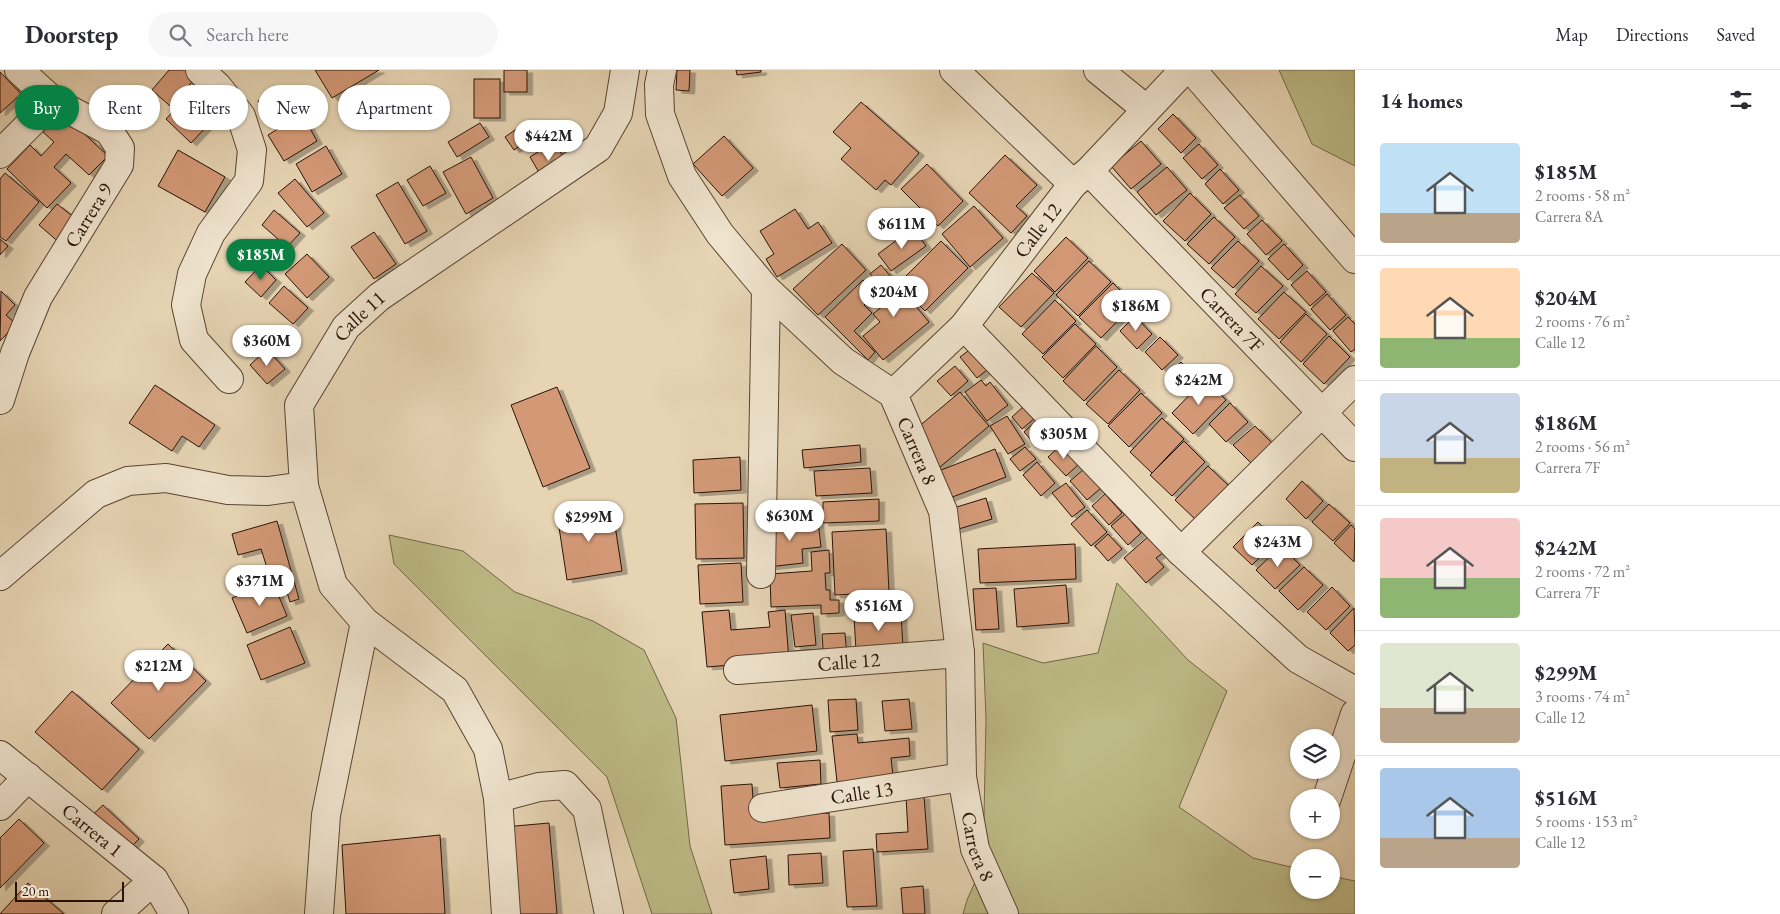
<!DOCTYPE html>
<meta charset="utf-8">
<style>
body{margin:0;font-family:"EB Garamond",serif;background:#f7f7f7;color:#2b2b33;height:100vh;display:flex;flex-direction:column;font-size:19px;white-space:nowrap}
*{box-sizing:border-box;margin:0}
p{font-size:16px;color:#7c7c81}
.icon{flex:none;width:28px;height:28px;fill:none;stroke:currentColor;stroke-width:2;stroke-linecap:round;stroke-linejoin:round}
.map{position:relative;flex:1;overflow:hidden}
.details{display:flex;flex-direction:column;background:#fff;width:425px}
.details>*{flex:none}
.guide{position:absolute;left:15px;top:15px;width:475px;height:45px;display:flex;gap:10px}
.buttons{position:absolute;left:1290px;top:659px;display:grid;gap:10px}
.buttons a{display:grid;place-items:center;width:50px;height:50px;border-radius:50%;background:#fff;box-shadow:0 1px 4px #0004;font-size:25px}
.scale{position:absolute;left:15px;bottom:12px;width:109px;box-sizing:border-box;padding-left:5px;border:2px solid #281407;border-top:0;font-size:14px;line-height:18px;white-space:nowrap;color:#281407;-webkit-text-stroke:4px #efe3ce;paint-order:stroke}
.price{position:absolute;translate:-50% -42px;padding:0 11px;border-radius:18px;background:#fff;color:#222;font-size:16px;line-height:32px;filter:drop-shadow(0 1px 2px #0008)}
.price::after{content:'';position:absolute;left:50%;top:30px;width:15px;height:11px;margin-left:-8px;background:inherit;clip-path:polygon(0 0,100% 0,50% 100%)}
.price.active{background:#0b8043;color:#fff}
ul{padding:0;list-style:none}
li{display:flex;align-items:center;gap:15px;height:125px;padding:0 25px}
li+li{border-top:1px solid #e1e1e2}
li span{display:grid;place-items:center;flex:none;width:140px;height:100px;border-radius:5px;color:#555}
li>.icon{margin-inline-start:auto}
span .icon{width:60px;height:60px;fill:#fffc;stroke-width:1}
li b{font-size:21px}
h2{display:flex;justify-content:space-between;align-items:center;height:60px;padding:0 25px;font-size:21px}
.chip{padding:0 18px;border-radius:22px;background:#fff;box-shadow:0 1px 4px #0004;font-size:18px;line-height:45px}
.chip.active{background:#0b8043;color:#fff}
header{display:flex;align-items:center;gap:30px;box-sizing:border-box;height:70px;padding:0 25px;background:#fff;border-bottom:1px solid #e1e1e2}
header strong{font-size:24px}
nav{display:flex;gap:28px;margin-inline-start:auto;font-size:18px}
.search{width:350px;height:45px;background:#f7f7f7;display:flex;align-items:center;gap:12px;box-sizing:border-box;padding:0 18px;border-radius:28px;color:#7c7c81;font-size:19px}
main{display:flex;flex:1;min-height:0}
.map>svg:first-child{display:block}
.green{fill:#bdbb87;stroke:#726847}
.building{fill:#d39977;stroke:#281407;filter:url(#shadow)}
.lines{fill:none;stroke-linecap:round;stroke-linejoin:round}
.minor-casing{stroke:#584432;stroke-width:30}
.minor{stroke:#efe3ce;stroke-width:28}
.labels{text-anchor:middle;stroke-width:4;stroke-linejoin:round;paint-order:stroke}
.street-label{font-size:20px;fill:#281407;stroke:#efe3ce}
</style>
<header>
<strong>Doorstep</strong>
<div class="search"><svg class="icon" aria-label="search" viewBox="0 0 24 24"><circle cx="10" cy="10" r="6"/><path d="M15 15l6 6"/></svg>Search here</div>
<nav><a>Map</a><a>Directions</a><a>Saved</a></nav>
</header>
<main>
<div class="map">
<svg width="1355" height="844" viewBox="0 0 1355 844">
<defs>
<filter id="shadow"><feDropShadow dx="5.5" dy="3" stdDeviation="0" flood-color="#0004"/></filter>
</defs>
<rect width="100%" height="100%" fill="#e6d4b3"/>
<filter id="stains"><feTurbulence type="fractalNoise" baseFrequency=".004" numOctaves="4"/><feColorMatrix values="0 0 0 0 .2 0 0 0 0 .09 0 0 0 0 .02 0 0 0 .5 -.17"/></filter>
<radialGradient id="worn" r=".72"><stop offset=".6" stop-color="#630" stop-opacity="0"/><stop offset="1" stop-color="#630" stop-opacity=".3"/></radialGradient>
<g class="green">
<path d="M 1279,0 L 1355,0 L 1355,96 L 1312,74 Z"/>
<path d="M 389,465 L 463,481 L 515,522 L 593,551 L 644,580 L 676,648 L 690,776 L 712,844 L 652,844 L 607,707 L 394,494 Z"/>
<path d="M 1117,513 L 1188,590 L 1227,621 L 1179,737 L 1253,788 L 1299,799 L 1299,820 L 1331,820 L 1331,806 L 1355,811 L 1355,844 L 963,844 L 967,830 L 983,794 L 986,649 L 983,573 L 1043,593 L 1098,583 Z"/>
</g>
<g class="building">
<path d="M 169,0 L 196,0 L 200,3 L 170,36 L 152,20 Z"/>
<path d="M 315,0 L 379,0 L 332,28 Z"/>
<rect x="504" y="0" width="23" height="22"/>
<path d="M 677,0 L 690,0 L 689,21 L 676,20 Z"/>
<path d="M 736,0 L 761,0 L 761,2 L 737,5 Z"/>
<path d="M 0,2 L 21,24 L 0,43 Z"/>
<rect x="474" y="9" width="26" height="39"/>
<path d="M 202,11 L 227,35 L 191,73 L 166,49 Z"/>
<path d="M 276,20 L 288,38 L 270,50 L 258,31 Z"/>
<path d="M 861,32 L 919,83 L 891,115 L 885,110 L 876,120 L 841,89 L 851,78 L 833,62 Z"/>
<path d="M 62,43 L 108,86 L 89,105 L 66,84 L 54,97 L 71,113 L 47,138 L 7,99 L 30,75 L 41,86 L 54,72 L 43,62 Z"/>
<path d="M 302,44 L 317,71 L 284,91 L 268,65 Z"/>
<path d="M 1173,44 L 1196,68 L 1181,83 L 1158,59 Z"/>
<path d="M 480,53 L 489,67 L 457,87 L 448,72 Z"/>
<path d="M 525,53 L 535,65 L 514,80 L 505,67 Z"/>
<path d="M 724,66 L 753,98 L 722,126 L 693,94 Z"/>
<path d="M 1141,71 L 1161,94 L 1131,119 L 1111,96 Z"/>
<path d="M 554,72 L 569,96 L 544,111 L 530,87 Z"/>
<path d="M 1199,74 L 1218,95 L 1202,109 L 1183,88 Z"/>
<path d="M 326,76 L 342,104 L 312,122 L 296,94 Z"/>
<path d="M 178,80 L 225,107 L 205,142 L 158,116 Z"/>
<path d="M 1005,85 L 1037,115 L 1016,136 L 1027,146 L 1011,163 L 969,123 Z"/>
<path d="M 471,87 L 493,128 L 466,144 L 443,102 Z"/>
<path d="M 927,94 L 963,131 L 938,156 L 901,119 Z"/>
<path d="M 430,96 L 446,123 L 423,136 L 407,110 Z"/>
<path d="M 1167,97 L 1187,120 L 1156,145 L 1137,122 Z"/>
<path d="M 1220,99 L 1239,120 L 1223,134 L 1205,114 Z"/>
<path d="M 5,103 L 39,132 L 6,171 L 0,167 L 0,109 Z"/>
<path d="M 295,109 L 324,143 L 307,157 L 278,123 Z"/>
<path d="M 398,112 L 427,161 L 405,174 L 376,125 Z"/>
<path d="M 1190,123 L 1211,144 L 1185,171 L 1163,151 Z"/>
<path d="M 1240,125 L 1259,146 L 1244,159 L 1224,138 Z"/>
<path d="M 57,134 L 80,152 L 61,174 L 39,155 Z"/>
<path d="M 974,136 L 1003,168 L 970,197 L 942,164 Z"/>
<path d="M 795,139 L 808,159 L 818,152 L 832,173 L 777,207 L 766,189 L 774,184 L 760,161 Z"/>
<path d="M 274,140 L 300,163 L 287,177 L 262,155 Z"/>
<path d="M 1214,147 L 1235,167 L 1209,194 L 1187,174 Z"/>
<path d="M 1262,150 L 1282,171 L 1266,185 L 1247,164 Z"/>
<path d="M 913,158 L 926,176 L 891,201 L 878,184 Z"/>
<path d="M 374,162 L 396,194 L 374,209 L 351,177 Z"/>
<path d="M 1066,167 L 1088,188 L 1055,222 L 1034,201 Z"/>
<path d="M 0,169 L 8,176 L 0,185 Z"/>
<path d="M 941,171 L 968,198 L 925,241 L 898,214 Z"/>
<path d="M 1238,171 L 1259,191 L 1233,218 L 1211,198 Z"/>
<path d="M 842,174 L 866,200 L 818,245 L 793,219 Z"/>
<path d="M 1284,174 L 1303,195 L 1288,210 L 1268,189 Z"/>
<path d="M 307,184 L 329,207 L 307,228 L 285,204 Z"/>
<path d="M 1089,191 L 1111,212 L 1078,246 L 1056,225 Z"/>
<path d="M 261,195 L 276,210 L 261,227 L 245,212 Z"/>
<path d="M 881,195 L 929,252 L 883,290 L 863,266 L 880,252 L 873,244 L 891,229 L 870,204 Z"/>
<path d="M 1261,196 L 1283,216 L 1256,243 L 1235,224 Z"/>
<path d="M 1307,201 L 1326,222 L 1310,236 L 1291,215 Z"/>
<path d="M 1032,203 L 1054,223 L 1021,257 L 999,237 Z"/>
<path d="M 863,210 L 876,223 L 864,235 L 872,243 L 854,261 L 875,282 L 868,290 L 825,247 Z"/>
<path d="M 1113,213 L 1134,234 L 1101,268 L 1079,247 Z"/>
<path d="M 284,216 L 308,238 L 293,254 L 269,233 Z"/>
<path d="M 1,221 L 15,235 L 6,245 L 16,254 L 0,271 Z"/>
<path d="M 1284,222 L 1306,242 L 1279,269 L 1258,249 Z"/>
<path d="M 1327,224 L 1346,245 L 1330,260 L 1311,239 Z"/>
<path d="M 1055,230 L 1076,251 L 1043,284 L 1022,264 Z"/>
<path d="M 1306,244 L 1327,264 L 1301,292 L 1280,272 Z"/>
<path d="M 1135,246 L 1152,264 L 1137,279 L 1120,261 Z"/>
<path d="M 1348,247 L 1355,254 L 1355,279 L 1351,282 L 1333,261 Z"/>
<path d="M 1075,254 L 1096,274 L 1063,308 L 1042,287 Z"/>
<path d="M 1329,266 L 1350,287 L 1324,314 L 1303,294 Z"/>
<path d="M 1160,267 L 1178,285 L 1162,300 L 1145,282 Z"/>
<path d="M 976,275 L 992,296 L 977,308 L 960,287 Z"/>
<path d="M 1096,276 L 1117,297 L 1084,331 L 1063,311 Z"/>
<path d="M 267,279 L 285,299 L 267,314 L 250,295 Z"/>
<path d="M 1181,292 L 1198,310 L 1183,324 L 1166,306 Z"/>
<path d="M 955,296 L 968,311 L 951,326 L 937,311 Z"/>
<path d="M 1119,300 L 1140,320 L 1108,354 L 1086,334 Z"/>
<path d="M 1205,309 L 1226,330 L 1193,364 L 1172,343 Z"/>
<path d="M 981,310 L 986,316 L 990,312 L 1008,335 L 987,351 L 965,322 Z"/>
<path d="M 155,315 L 215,355 L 199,377 L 182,366 L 172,381 L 129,353 Z"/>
<path d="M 557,317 L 590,398 L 543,417 L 511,335 Z"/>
<path d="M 960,322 L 989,356 L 934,402 L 911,363 Z"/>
<path d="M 1141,323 L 1162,343 L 1129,377 L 1108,356 Z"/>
<path d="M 1230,333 L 1248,352 L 1226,372 L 1209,354 Z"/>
<path d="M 1025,335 L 1036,347 L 1022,359 L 1012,347 Z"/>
<path d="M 1007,346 L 1025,374 L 1008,384 L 990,356 Z"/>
<path d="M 1162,348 L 1184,369 L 1152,403 L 1130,382 Z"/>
<path d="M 1037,350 L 1048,361 L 1034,373 L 1024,362 Z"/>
<path d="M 1255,356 L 1273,374 L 1252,394 L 1233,375 Z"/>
<path d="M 1184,371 L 1205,392 L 1172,426 L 1150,405 Z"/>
<path d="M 860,375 L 861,392 L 804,398 L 802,380 Z"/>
<path d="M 1061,375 L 1079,394 L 1066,406 L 1048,387 Z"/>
<path d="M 1025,377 L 1036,389 L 1020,401 L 1010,389 Z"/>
<path d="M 995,379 L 1006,407 L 947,429 L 936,402 Z"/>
<path d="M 740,387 L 741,420 L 694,423 L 693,390 Z"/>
<path d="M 1037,392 L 1055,413 L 1041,426 L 1023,405 Z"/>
<path d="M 1208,396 L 1229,416 L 1196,450 L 1175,430 Z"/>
<path d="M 870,398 L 872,423 L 816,426 L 814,401 Z"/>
<path d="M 1084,399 L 1101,418 L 1087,430 L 1070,411 Z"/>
<path d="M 1302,411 L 1323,431 L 1306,449 L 1286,429 Z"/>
<path d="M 1066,413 L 1085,437 L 1072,447 L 1052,423 Z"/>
<path d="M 1105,424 L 1122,443 L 1109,455 L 1092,436 Z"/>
<path d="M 986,428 L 992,449 L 952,461 L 947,440 Z"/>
<path d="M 879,429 L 879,451 L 823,453 L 823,432 Z"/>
<path d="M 743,433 L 744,488 L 696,489 L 695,434 Z"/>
<path d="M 1329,434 L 1350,453 L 1333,471 L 1312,452 Z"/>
<path d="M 612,436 L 622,501 L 567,510 L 557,444 Z"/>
<path d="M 1087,440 L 1107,462 L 1091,476 L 1071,454 Z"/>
<path d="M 1125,444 L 1141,463 L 1128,475 L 1111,456 Z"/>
<path d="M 277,451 L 299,529 L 290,532 L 281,503 L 270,507 L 261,479 L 238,485 L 232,464 Z"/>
<path d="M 818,451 L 821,477 L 802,479 L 803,493 L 768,497 L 764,456 Z"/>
<path d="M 1258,452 L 1276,471 L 1252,495 L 1233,477 Z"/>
<path d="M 1351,455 L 1355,459 L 1354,492 L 1334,473 Z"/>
<path d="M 886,459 L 889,522 L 835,525 L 832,462 Z"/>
<path d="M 1108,464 L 1122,479 L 1108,491 L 1095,476 Z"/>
<path d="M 1150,465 L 1164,482 L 1156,488 L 1164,497 L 1146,513 L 1124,488 Z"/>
<path d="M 1075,474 L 1076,509 L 980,513 L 978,479 Z"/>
<path d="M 1281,476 L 1300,495 L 1275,519 L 1256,500 Z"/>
<path d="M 829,480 L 830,503 L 825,503 L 826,520 L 830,520 L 830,530 L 839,530 L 839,543 L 821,544 L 821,535 L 771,537 L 770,504 L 812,501 L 811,482 Z"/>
<path d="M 741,493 L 743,532 L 700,534 L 698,495 Z"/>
<path d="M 1304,497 L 1323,515 L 1298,540 L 1279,521 Z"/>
<path d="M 273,512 L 287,546 L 247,563 L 232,528 Z"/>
<path d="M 1066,515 L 1069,553 L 1017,557 L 1014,519 Z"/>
<path d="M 1332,517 L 1350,536 L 1326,560 L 1307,542 Z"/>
<path d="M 996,518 L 999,559 L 976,560 L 973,519 Z"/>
<path d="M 1354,538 L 1355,575 L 1348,581 L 1330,563 Z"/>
<path d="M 729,540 L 731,560 L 770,557 L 768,542 L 785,540 L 789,590 L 707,597 L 702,542 Z"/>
<path d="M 813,543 L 816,575 L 795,577 L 791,545 Z"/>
<path d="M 901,543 L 903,578 L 856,581 L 854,546 Z"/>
<path d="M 290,557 L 305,593 L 261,610 L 247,575 Z"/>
<path d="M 845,563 L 847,588 L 795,591 L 794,581 L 823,579 L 822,564 Z"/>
<path d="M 168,574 L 206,611 L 149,669 L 111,633 Z"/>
<path d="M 72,621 L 139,679 L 102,720 L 35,662 Z"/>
<path d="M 856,629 L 858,660 L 830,662 L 828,630 Z"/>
<path d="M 909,629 L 912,659 L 885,661 L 882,631 Z"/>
<path d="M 812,635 L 817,681 L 725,691 L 720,645 Z"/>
<path d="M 857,664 L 858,673 L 909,668 L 910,686 L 891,688 L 895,723 L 838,721 L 832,666 Z"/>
<path d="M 820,690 L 821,714 L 780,718 L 777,693 Z"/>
<path d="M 752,714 L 754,747 L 829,743 L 830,768 L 725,775 L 721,716 Z"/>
<path d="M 924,726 L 928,779 L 877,782 L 876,764 L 908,762 L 906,727 Z"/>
<path d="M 103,735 L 139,769 L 120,788 L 84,753 Z"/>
<path d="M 19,749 L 44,773 L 0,818 L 0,768 Z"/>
<path d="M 549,753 L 557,844 L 511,844 L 504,757 Z"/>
<path d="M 440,765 L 445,844 L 346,844 L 342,775 Z"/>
<path d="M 873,779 L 877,836 L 847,837 L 843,781 Z"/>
<path d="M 821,783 L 823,813 L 789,815 L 788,785 Z"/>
<path d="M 766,786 L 769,819 L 734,823 L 730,790 Z"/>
<path d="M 28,813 L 64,844 L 0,844 Z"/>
<path d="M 923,816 L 925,844 L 903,844 L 901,818 Z"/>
</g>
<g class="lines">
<defs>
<g id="minor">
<path d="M 200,0 L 218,17 L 241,46 L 252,80 L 249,111 L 211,163 L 192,204 L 186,235 L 194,270 L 229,309"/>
<path id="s1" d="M 662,0 L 659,15 L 660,44 L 682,106 L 720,164 L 766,219 L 843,291 L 893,324 L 943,441 L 960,583 L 962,707 L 975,779 L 1004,844"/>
<path d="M 954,0 L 1073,114"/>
<path d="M 1098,0 L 1146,39"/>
<path d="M 1192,0 L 1355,189"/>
<path d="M 0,84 L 53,31"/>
<path id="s2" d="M 1089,101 L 1355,377"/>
<path d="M 964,256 L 1181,482 L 1298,589 L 1355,621"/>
<path id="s3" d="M 893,324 L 964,256 L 1073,114 L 1089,101 L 1184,0"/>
<path id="s4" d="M 0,330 L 15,283 L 38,227 L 119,95 L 120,78 L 109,61 L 53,31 L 19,0"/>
<path d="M 1181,482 L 1355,310"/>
<path d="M 761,504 L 766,219"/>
<path d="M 0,506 L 96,424 L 128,411 L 166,408 L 228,420 L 268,421 L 304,416"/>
<path id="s5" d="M 738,600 L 960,583"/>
<path id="s6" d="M 0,685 L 154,810 L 174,844"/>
<path d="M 498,728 L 539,717 L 565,715 L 587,739 L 609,844"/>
<path d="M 1327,728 L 1355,644"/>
<path d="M 0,736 L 28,707"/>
<path id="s7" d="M 763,738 L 962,707"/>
<path d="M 116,844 L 154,810"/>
<path d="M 319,844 L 326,745 L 365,552"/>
<path id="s8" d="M 506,844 L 498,728 L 488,679 L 455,620 L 365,552 L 333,515 L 304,416 L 299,335 L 346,257 L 379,227 L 598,78 L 618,43 L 625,0"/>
</g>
</defs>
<use href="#minor" class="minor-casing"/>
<use href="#minor" class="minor"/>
</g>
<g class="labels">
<g class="street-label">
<text dy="7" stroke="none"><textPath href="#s4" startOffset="206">Carrera 9</textPath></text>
<text dy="7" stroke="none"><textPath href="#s3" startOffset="219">Calle 12</textPath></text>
<text dy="7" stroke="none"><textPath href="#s8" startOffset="688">Calle 11</textPath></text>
<text dy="7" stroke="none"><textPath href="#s2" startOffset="206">Carrera 7F</textPath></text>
<text dy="7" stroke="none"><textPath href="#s1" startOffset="478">Carrera 8</textPath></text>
<text dy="7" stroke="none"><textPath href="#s5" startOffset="111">Calle 12</textPath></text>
<text dy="7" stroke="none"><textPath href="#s7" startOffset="100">Calle 13</textPath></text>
<text dy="7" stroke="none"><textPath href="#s6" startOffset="119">Carrera 1</textPath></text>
<text dy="7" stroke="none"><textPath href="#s1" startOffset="882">Carrera 8</textPath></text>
</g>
</g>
<rect width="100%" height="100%" filter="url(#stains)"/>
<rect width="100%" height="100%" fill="url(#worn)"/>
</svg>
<div class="buttons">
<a><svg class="icon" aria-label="layers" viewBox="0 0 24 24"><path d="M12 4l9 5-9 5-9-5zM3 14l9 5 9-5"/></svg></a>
<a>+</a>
<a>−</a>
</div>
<div class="scale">20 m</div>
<b class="price" style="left:549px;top:92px">$442M</b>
<b class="price" style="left:902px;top:180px">$611M</b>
<b class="price active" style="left:261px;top:211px">$185M</b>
<b class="price" style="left:894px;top:248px">$204M</b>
<b class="price" style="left:1136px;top:262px">$186M</b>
<b class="price" style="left:267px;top:297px">$360M</b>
<b class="price" style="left:1199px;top:336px">$242M</b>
<b class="price" style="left:1064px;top:390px">$305M</b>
<b class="price" style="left:790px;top:472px">$630M</b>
<b class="price" style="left:589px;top:473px">$299M</b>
<b class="price" style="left:1278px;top:498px">$243M</b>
<b class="price" style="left:260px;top:537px">$371M</b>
<b class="price" style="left:879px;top:562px">$516M</b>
<b class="price" style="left:159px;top:622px">$212M</b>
<div class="guide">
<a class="chip active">Buy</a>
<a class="chip">Rent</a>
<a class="chip">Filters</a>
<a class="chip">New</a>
<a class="chip">Apartment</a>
</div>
</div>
<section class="details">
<h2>14 homes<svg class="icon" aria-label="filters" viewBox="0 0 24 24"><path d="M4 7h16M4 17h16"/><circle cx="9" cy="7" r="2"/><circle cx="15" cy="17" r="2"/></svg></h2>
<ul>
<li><span style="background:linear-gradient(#bfe0f5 70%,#b9a48a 0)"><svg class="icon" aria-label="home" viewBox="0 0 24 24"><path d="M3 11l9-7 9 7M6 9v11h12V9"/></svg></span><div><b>$185M</b><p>2 rooms · 58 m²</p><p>Carrera 8A</p></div></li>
<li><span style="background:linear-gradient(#ffd9b3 70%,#8fb573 0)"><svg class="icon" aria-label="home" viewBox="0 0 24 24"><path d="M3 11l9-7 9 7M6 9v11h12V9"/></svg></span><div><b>$204M</b><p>2 rooms · 76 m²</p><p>Calle 12</p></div></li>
<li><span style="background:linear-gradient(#c9d6e8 65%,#c2b280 0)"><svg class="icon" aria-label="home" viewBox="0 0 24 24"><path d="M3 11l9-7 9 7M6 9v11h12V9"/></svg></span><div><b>$186M</b><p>2 rooms · 56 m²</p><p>Carrera 7F</p></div></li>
<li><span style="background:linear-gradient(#f6c9c9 60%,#8fb573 0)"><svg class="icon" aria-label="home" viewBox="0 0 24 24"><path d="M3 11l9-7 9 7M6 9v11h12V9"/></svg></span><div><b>$242M</b><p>2 rooms · 72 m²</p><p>Carrera 7F</p></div></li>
<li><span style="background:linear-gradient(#dfe7d0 65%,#b9a48a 0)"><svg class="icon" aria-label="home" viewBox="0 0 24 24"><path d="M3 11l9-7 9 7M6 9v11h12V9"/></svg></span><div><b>$299M</b><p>3 rooms · 74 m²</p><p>Calle 12</p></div></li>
<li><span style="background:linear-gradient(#a9c7e8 70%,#b9a48a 0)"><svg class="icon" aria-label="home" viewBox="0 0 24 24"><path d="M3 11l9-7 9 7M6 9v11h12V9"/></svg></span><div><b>$516M</b><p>5 rooms · 153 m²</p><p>Calle 12</p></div></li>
</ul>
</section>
</main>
